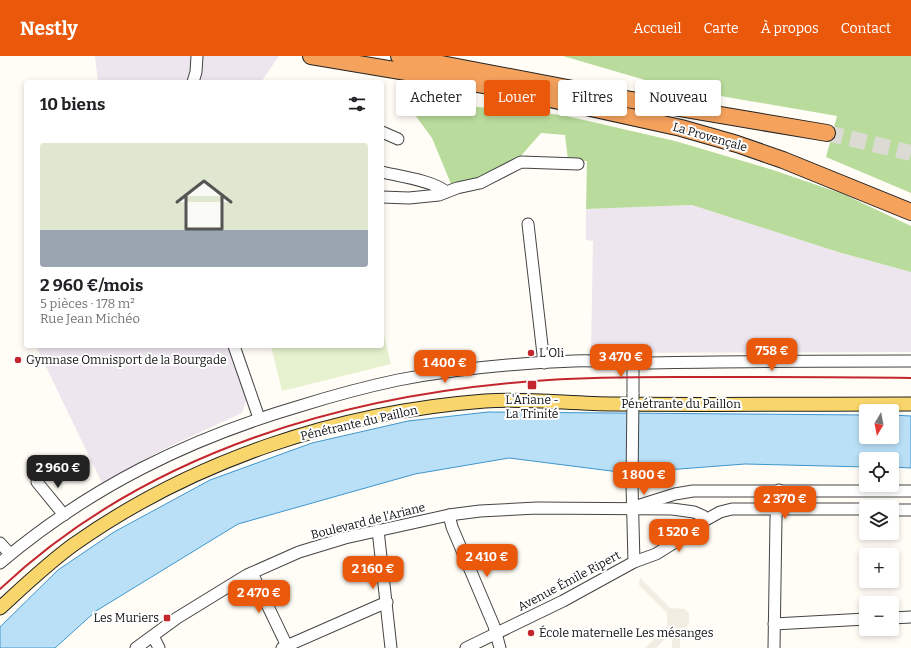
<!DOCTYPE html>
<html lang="fr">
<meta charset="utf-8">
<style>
body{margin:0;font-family:Bitter,serif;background:#f2f2f2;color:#202124;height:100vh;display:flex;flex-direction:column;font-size:15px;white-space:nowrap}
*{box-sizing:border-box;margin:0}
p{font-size:13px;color:#757577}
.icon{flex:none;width:22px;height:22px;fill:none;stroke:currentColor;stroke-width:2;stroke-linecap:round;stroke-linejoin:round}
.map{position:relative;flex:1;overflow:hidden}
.details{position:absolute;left:24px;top:24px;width:360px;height:268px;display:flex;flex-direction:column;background:#fff;border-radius:4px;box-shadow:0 2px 6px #0003}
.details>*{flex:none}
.top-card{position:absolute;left:396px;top:24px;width:380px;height:36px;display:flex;gap:8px}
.needle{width:26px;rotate:190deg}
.fabs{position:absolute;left:859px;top:348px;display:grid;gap:8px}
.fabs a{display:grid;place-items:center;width:40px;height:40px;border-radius:4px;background:#fff;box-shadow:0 2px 6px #0003;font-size:20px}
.price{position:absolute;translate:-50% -34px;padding:0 9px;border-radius:8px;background:#ea580c;color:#fff;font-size:13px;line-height:26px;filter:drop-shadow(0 1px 2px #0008)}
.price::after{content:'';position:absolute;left:50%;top:24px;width:12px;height:9px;margin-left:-6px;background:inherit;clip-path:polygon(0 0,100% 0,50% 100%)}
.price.current{background:#222;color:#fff}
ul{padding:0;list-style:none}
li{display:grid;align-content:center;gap:8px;height:212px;padding:0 16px}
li+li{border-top:1px solid #e0e0e0}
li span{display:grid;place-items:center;height:124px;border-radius:4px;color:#555}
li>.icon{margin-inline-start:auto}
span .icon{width:72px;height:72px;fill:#fffc;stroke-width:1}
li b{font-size:17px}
h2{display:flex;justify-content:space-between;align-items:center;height:48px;padding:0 16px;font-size:17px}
.pill{padding:0 14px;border-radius:4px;background:#fff;box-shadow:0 2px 6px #0003;font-size:14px;line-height:36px}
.pill.current{background:#ea580c;color:#fff}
header{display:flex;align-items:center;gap:24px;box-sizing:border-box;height:56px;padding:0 20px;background:#ea580c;color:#fff}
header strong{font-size:19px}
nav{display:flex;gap:22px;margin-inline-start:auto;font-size:14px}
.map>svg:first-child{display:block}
.industrial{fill:#eee6ef}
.forest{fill:#b9dc9c}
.pitch{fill:#e6f2cf}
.plaza{fill:#f1ede2}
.water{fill:#b9e0f7;stroke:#3f96cf}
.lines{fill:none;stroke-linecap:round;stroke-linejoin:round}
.highway-tunnel{stroke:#dbdad3;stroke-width:16;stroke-dasharray:16 8;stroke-linecap:butt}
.minor-casing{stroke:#444;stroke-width:13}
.major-casing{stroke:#222;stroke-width:15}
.highway-casing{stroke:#222;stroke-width:18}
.minor{stroke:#fff;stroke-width:11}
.major{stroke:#f9d66b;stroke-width:13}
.highway{stroke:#f5a25d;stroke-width:16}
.rail{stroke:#c4262e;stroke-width:2}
.minor-bridge-casing{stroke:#444;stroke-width:13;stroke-linecap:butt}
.minor-bridge{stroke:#fff;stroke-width:11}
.poi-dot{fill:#c4262e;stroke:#fff;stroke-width:1.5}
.labels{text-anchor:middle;stroke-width:4;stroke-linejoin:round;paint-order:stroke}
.street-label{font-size:12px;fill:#111;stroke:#fff}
.poi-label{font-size:12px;fill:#111;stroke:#fff;text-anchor:start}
</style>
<header>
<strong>Nestly</strong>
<nav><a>Accueil</a><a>Carte</a><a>À propos</a><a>Contact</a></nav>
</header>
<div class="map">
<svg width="911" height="592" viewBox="0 0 911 592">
<rect width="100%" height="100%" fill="#fffdf5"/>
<g class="industrial">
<path d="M 95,0 L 279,0 L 261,26 L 98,26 Z"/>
<path d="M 692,149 L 838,196 L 911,216 L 911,296 L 591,297 L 593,185 L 586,184 L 586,153 Z"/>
<path d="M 36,290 L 228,290 L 249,336 L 242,357 L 168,391 L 102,427 Z"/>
</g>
<g class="forest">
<path d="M 563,0 L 911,0 L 911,137 L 826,101 L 837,60 L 669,31 Z"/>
<path d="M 404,44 L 562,59 L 675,85 L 773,114 L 843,138 L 911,170 L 911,216 L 838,196 L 692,149 L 586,153 L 587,105 L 568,104 L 565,79 L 541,77 L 520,101 L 480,122 L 451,128 L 432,82 Z"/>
</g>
<path class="pitch" d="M 382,272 L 391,308 L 282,335 L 271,290 L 382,290 Z"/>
<path class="plaza" d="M 640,522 L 670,552 L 685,553 L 689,558 L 689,566 L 687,571 L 680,575 L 680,592 L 672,592 L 672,583 L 665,583 L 656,592 L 645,592 L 667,570 L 667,557 L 639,529 Z"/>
<path class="water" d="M 488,356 L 866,359 L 866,381 L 892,381 L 892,359 L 911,360 L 911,412 L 892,411 L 892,403 L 866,403 L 866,411 L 745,408 L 627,417 L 509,402 L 415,418 L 238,468 L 96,555 L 55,592 L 0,592 L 0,571 L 58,514 L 114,476 L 210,424 L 312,387 L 408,365 Z"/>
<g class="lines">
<path class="highway-tunnel" d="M 827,77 L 911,97"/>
<defs>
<g id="minor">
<path d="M 193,26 L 196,16 L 197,0"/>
<path d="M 382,76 L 398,83"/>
<path d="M 382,116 C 398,120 435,125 446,136"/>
<path d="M 382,141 L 409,142 L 439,139 L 457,132 L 480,127 L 521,106 L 578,108"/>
<path d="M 528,168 L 544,307"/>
<path d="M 234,290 L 259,362"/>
<path d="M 633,338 L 633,306"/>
<path d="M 38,411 L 37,426 L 64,459"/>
<path d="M 632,429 L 634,506"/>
<path d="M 637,450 L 675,438 L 693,435 L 911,435"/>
<path d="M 892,454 L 911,454"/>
<path d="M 449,459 L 452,471 L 494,570 L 500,592"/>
<path d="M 702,466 L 720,456 L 732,453 L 866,453"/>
<path d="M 378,474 L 391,592"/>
<path d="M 0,487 L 10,498"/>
<path d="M 0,507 C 90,431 188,383 300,350 C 332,340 365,331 398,324 C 455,313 516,307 574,305 C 600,304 626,307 651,307 C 738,305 824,305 911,305"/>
<path d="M 252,517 L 287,590"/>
<path d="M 892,562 L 911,561"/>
<path d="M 774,568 L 866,563"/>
<path d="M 153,580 L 159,592"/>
<path d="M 136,592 L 177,562 L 247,519 L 299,496 L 345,482 L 449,459 L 480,455 L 537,452 L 672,453 L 694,456 L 703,460 L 701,470 L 656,498 L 634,506 L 563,545 L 466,592"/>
<path d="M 282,592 L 387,546"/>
<path d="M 774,592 L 776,462 L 779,434"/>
</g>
<path id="major" d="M 0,552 C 24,530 47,508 73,489 C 193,404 339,356 485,345 C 528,342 572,348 615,348 C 714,349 812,348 911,348"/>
<g id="highway">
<path d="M 311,0 L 496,31 L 681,72 L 737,88 L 783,104 L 911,156"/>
<path d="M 399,0 L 620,42 L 827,77"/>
</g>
</defs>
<use href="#minor" class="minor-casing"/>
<use href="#major" class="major-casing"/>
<use href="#highway" class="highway-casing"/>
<use href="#minor" class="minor"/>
<use href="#major" class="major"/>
<use href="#highway" class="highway"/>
<path class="rail" d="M 0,533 C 148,394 349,337 549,324 C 605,320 661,321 718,321 C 782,321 847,321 911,322"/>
<defs>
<path id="minor-bridge" d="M 632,429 L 633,338"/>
</defs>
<use href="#minor-bridge" class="minor-bridge-casing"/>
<use href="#minor-bridge" class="minor-bridge"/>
</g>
<g class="poi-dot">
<circle cx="531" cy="297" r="4"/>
<circle cx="18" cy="304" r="4"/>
<rect x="527" y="324" width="10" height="10" rx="2"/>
<rect x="163" y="558" width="8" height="8" rx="2"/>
<circle cx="531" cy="577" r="4"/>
</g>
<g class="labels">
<g class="street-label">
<text transform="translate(710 81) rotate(16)" y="4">La Provençale</text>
<text x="681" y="352">Pénétrante du Paillon</text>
<text transform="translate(359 367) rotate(-13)" y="4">Pénétrante du Paillon</text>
<text transform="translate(368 465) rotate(-14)" y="4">Boulevard de l'Ariane</text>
<text transform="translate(569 525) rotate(-28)" y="4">Avenue Émile Ripert</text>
</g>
<g class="poi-label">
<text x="539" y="301">L'Oli</text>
<text x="26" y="308">Gymnase Omnisport de la Bourgade</text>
<text x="532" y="348" text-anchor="middle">L'Ariane -<tspan x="532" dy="14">La Trinité</tspan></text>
<text x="159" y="566" text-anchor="end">Les Muriers</text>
<text x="539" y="581">École maternelle Les mésanges</text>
</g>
</g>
</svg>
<div class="fabs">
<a><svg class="needle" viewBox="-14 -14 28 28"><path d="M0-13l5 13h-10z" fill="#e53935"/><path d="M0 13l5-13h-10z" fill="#757577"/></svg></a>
<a><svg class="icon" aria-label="locate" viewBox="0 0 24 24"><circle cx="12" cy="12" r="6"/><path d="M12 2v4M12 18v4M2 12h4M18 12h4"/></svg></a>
<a><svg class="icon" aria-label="layers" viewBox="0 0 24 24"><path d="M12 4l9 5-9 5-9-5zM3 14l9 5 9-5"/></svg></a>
<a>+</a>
<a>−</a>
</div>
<b class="price" style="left:772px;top:316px">758 €</b>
<b class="price" style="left:621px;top:322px">3 470 €</b>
<b class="price" style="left:445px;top:328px">1 400 €</b>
<b class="price current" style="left:58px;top:433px">2 960 €</b>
<b class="price" style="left:644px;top:440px">1 800 €</b>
<b class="price" style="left:785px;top:464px">2 370 €</b>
<b class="price" style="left:679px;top:497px">1 520 €</b>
<b class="price" style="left:487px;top:522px">2 410 €</b>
<b class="price" style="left:373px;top:534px">2 160 €</b>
<b class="price" style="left:259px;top:558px">2 470 €</b>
<div class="top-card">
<a class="pill">Acheter</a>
<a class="pill current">Louer</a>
<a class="pill">Filtres</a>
<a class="pill">Nouveau</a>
</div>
<section class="details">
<h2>10 biens<svg class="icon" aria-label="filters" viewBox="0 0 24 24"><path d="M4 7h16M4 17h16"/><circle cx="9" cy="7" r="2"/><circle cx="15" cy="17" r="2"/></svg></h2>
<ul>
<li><span style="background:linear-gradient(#dfe7d0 70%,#9aa5b1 0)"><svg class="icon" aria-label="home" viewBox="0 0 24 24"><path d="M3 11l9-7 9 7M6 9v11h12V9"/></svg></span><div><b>2 960 €/mois</b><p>5 pièces · 178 m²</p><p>Rue Jean Michéo</p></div></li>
</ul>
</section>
</div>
